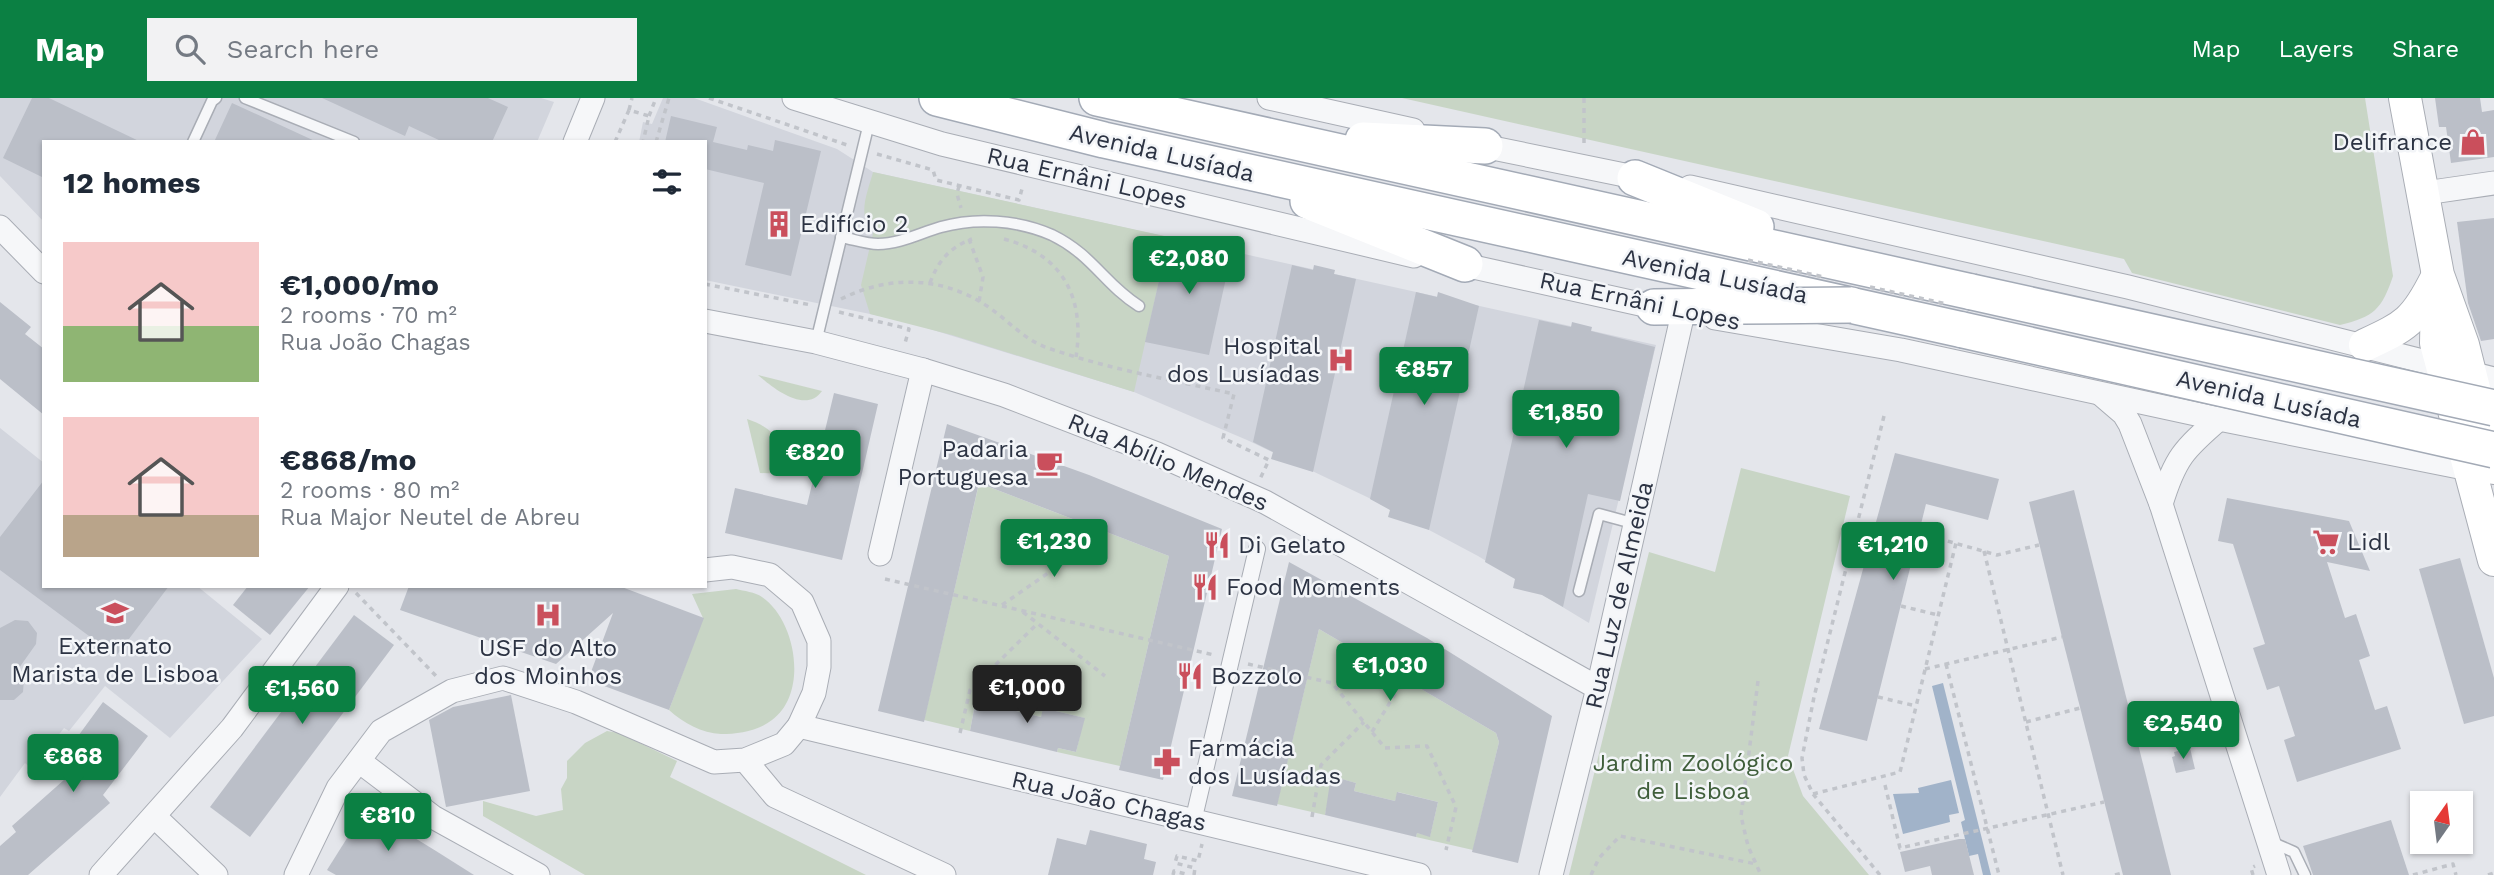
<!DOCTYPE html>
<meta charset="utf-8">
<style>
body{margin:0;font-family:"Work Sans",sans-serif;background:#f2f2f3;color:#1f2937;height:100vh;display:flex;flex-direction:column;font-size:26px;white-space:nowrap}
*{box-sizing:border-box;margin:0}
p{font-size:23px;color:#747a83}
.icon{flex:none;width:38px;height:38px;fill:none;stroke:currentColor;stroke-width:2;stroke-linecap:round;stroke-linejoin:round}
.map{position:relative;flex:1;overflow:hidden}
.drawer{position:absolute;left:42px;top:42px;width:665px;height:448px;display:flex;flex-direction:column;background:#fff;border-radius:0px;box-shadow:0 2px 5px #0004}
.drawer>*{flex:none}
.needle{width:46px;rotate:14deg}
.buttons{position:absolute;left:2410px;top:693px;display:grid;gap:14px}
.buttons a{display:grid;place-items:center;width:63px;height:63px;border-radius:0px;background:#fff;box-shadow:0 2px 5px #0004;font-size:35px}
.price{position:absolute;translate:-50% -60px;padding:0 16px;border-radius:7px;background:#0b8043;color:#fff;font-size:23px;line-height:46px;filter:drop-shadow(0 2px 4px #0008)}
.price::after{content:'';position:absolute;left:50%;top:42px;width:21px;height:16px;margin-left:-10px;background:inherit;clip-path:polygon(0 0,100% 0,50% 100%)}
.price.current{background:#222;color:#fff}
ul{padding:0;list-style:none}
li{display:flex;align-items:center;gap:21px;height:175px;padding:0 21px}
li span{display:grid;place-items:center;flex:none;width:196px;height:140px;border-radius:0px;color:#555}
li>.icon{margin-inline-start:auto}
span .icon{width:84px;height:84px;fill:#fffc;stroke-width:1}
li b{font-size:30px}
h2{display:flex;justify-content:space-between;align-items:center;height:84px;padding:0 21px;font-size:30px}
header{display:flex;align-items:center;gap:42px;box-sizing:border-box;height:98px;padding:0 35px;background:#0b8043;color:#fff}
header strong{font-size:33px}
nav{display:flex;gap:38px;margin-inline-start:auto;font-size:24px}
.search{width:490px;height:63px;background:#f2f2f3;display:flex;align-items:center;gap:18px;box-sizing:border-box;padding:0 24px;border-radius:0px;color:#747a83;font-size:26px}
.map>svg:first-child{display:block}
.built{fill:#d2d5dd}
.green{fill:#c8d5c5}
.water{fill:#a1b3c9}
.building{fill:#bbbfc8}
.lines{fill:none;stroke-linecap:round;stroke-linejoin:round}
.service-casing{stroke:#a9adb5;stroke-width:13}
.pedestrian-casing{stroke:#a9adb5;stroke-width:18}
.minor-casing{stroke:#a9adb5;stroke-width:25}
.secondary-casing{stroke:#a9adb5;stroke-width:34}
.primary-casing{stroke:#a3aab6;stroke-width:38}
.path{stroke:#c1c4ca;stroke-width:3.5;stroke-dasharray:5 5;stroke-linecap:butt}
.service{stroke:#f6f7f9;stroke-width:10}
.pedestrian{stroke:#f6f7f9;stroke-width:16}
.minor{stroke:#f6f7f9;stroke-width:23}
.secondary{stroke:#fff;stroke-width:32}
.primary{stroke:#fff;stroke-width:35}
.primary-bridge-casing{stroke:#a3aab6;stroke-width:38;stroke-linecap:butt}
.path-bridge{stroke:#c1c4ca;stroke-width:3.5;stroke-dasharray:5 5;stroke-linecap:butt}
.primary-bridge{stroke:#fff;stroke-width:35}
.labels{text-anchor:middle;stroke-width:5;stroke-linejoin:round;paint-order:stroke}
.poi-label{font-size:24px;fill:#2c3343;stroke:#f3f5f8;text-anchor:start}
.street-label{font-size:24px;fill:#2c3343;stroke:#f3f5f8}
.park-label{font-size:24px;fill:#3f5e3a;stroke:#f3f5f8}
</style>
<header>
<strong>Map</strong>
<div class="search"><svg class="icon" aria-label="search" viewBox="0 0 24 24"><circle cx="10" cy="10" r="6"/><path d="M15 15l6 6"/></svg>Search here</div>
<nav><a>Map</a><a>Layers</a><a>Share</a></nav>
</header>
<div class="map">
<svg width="2494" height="777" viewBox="0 0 2494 777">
<rect width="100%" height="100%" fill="#e4e6eb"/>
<g class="built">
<path d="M 0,0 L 541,0 L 554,4 L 537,44 L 44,44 L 44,124 L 0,78 Z"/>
<path d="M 663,0 L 694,0 L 837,51 L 873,74 L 1656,247 L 1589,525 L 1478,458 L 1367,399 L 1247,342 L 1134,294 L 904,223 L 705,182 L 705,44 L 639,44 L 643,24 L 652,26 Z"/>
<path d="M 0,330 L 44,365 L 44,488 L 197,488 L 262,541 L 170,640 L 105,588 L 69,633 L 64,630 L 32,671 L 25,665 L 0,699 Z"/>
</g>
<g class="green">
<path d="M 1402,0 L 2365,0 L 2393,178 C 2382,211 2374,219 2340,227 L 2132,175 L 2124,161 Z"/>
<path d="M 873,74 L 1169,139 L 1134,294 L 952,237 L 870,216 L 861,187 L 874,131 C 855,120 869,91 873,74 Z"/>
<path d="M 758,277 L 822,293 C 806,316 774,291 758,277 Z"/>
<path d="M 747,321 C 777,331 785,347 788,376 L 760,375 Z"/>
<path d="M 1741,370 L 1850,398 L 1788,658 L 1803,698 L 1869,777 L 1569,777 L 1649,454 L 1715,474 Z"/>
<path d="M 984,387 L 1169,458 L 1120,668 L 1057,654 L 1058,650 L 1076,654 L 1084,620 L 1044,610 L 1041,619 L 1000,609 L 1001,600 L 977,595 L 970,633 L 924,622 L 978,390 Z"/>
<path d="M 736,491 C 744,493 755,494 762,499 C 796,522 809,595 772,622 C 758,633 738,636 721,636 C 702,635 683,625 669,612 L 703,520 L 692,496 Z"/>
<path d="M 1319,531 L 1496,635 L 1499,644 L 1473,752 L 1416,739 L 1417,735 L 1430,738 L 1438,704 L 1398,694 L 1395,703 L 1354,693 L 1356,685 L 1333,679 L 1325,717 L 1277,706 Z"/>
<path d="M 607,633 L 619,635 L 677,663 L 670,679 L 866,777 L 585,777 L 483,718 L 483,703 L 536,718 L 563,712 L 561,691 L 567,680 L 567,663 L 585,645 Z"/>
</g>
<g class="water">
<path d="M 1943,585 L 1991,777 L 1983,777 L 1978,756 L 1969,758 L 1961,724 L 1965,722 L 1932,588 Z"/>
<path d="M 1951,682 L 1959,715 L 1949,717 L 1950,724 L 1903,736 L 1893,696 L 1919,695 L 1918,690 Z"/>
</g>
<g class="building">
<path d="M 32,0 L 49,0 L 141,44 L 44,44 L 44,80 L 3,60 Z"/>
<path d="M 322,0 L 488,0 L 508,9 L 492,44 L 443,44 L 409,28 L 405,38 Z"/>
<path d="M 2435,0 L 2480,0 L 2482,14 L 2494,12 L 2494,59 L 2451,65 L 2446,29 L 2439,29 Z"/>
<path d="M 232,5 L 317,44 L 214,44 Z"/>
<path d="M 671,18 L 717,29 L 713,44 L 747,52 L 748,47 L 773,53 L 775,42 L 821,53 L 791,178 L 745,167 L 764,85 L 705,71 L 705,44 L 665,44 Z"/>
<path d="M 2494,120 L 2494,241 L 2481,243 L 2468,205 L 2457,124 Z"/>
<path d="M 1169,139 L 1212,144 L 1211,149 L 1232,153 L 1209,257 L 1145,244 Z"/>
<path d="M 1292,167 L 1313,172 L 1314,167 L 1335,172 L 1334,176 L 1356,181 L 1313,374 L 1271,361 L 1273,354 L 1253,344 Z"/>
<path d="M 1416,194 L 1437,199 L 1438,194 L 1479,208 L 1429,432 L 1388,419 L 1390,412 L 1370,401 Z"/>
<path d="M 0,204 L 31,229 L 25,236 L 44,251 L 44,317 L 0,281 Z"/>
<path d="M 1539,222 L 1571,229 L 1572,224 L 1592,229 L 1591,233 L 1655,249 L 1620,403 L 1588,396 L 1563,509 L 1542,497 L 1513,490 L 1515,481 L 1485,464 Z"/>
<path d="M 834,295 L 878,306 L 842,462 L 725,435 L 735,390 L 807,407 Z"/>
<path d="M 947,326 L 1089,377 L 1222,431 L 1163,682 L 1119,672 L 1169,458 L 979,385 L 924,624 L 878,613 Z"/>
<path d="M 1895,355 L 1999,381 L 1988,422 L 1926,406 L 1867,643 L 1819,631 Z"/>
<path d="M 44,382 L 44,488 L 169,488 L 116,558 L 0,472 L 0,439 Z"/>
<path d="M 2074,392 L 2138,646 L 2171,777 L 2123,777 L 2062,539 L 2029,404 Z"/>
<path d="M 2227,400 L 2349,423 L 2370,473 L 2327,464 L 2345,520 L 2356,516 L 2370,558 L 2359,562 L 2375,612 L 2387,608 L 2401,651 L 2297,684 L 2284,642 L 2295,638 L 2279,588 L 2267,592 L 2253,550 L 2265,546 L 2233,446 L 2218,443 Z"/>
<path d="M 2460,460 L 2494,580 L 2494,618 L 2464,626 L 2419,471 Z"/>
<path d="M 1289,464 L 1427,540 L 1552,618 L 1518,765 L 1472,754 L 1499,644 L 1496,635 L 1319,531 L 1277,708 L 1232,698 Z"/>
<path d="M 248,488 L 310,488 L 270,537 L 233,507 Z"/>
<path d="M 409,488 L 619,488 L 704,520 L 669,612 L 588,582 L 613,515 L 556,566 L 400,512 Z"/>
<path d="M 354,517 L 394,547 L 250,739 L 210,709 Z"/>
<path d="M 15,522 L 28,523 L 37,535 L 36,546 L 19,570 L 24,581 L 23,594 L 14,602 L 0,602 L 0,530 Z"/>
<path d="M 977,595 L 1002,600 L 1000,609 L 1041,619 L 1043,610 L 1085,620 L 1076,654 L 1058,650 L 1057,654 L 970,633 Z"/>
<path d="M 511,597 L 530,693 L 446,709 L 429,622 L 453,609 Z"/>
<path d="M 103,604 L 148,638 L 103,697 L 110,705 L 28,777 L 0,777 L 0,748 L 16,734 L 12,728 L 91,658 L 73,645 Z"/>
<path d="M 2190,650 L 2195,671 L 2176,675 L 2172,659 L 2175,658 L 2174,654 Z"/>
<path d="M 1331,678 L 1356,685 L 1354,693 L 1395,703 L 1397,694 L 1438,704 L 1430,739 L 1417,735 L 1416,739 L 1325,717 Z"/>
<path d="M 366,710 L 436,753 L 474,777 L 336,777 L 327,772 Z"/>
<path d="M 2391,722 L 2409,777 L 2313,777 L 2303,748 Z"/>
<path d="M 1090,732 L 1147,746 L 1144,761 L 1156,764 L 1153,777 L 1048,777 L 1057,740 L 1086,747 Z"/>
<path d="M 1959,741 L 1965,741 L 1974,777 L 1932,777 L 1930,768 L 1905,774 L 1900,754 Z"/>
</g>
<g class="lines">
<defs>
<g id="service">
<path d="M 245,0 L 354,44"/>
<path d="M 193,44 L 212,3 L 216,0"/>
<path d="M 841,139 C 853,141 866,146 878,146 C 900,146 920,135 941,129 C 976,119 1018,122 1052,137 C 1093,157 1104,186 1139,208"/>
<path d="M 816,244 L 869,25"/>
<path d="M 1579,493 L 1599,416 L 1636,426"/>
<path d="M 2271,744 L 2294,754 L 2305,777"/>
</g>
<path id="pedestrian" d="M 1196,711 L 1257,451"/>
<g id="minor">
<path d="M 794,0 L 942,46 L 1414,158"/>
<path d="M 1269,0 L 1413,32"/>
<path d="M 575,44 L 593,0"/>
<path d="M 1473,46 L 1649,82"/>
<path d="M 1690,89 L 2128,189 L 2494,281"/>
<path d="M 2425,95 L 2494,85"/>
<path d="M 0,129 L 44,174"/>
<path d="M 1451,164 L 1667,212"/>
<path d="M 1715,220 L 1901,252 L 2219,321 L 2484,374"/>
<path d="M 705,223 L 816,244 L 923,272 L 1004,297 L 1157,356 L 1265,404 L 1598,590"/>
<path d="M 2103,298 L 2124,316 L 2130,326 L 2161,406 L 2279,777"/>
<path d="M 2161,406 C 2175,360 2184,351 2219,321"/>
<path d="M 880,456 L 923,272"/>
<path d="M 799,628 L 1419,777"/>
<path d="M 745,662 L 775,698 L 944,777"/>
<path d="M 359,663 L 433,719 L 538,777"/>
<path d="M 155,719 L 216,777"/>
<path d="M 101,777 L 232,630 L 337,488"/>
<path d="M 296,777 L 338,690 L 381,633 L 452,593 L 503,580 L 576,604 L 714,664 L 745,662 L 784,646 L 799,628 L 814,595 L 819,569 L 819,543 L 802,504 L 770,477 L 732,469 L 705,472"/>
<path d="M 1551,777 L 1598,590 L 1683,215"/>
</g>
<g id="secondary">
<path d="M 2405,0 L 2438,177 L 2463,247 L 2494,370"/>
<path d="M 2437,198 L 2436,245 L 2494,462"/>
<path d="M 2365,247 C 2406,228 2415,223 2436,181"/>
</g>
<g id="primary">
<path d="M 937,0 L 1104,42 L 1963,232"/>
<path d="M 1097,0 L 1972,194"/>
<path d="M 1363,42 L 1485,48"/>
<path d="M 1635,80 L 1756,129"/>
<path d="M 1308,103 L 1465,166"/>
<path d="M 1654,209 L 1743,208"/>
</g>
</defs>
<use href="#service" class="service-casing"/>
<use href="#pedestrian" class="pedestrian-casing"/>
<use href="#minor" class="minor-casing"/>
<use href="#secondary" class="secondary-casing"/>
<use href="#primary" class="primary-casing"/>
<g class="path">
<path d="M 709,0 L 850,48"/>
<path d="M 1584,0 L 1584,47"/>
<path d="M 629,12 L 632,0"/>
<path d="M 649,18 L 656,0"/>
<path d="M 615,44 L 629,12 L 649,18 L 643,44"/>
<path d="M 656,44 L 669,0"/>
<path d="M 877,56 L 933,72 L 936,82 L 1019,102 L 1023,87"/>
<path d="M 959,88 L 957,96 L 961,110"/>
<path d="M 969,141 L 983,179 L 979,204"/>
<path d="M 1004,141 C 1064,157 1085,201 1076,259"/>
<path d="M 930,185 C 938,163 950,149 972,141"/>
<path d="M 705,186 L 811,207"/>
<path d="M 841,201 C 889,177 942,178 987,208 C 1008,222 1024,242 1048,250 C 1108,271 1172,282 1234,296 L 1223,340 L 1269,362 L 1260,381"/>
<path d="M 839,214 L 909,231 L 905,245"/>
<path d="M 1919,435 L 1997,457 L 2039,447"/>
<path d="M 1984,453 L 2063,777"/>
<path d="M 885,481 L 1214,557"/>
<path d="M 356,495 L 438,580"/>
<path d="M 1002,507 L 1051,473 L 1070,428"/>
<path d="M 1901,508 L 1938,517"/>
<path d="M 1023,514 L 1105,578"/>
<path d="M 1248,566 L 1332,585 L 1385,650 L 1427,648 L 1456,709 L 1446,752"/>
<path d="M 1946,566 L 1999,777"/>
<path d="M 1925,571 L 2062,539"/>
<path d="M 1758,583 L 1741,718 L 1748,748 L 1761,777"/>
<path d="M 1878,599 L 1916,608"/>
<path d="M 2026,624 L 2080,610"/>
<path d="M 1372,634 L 1401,586"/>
<path d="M 960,635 L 970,592 L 1038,525"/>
<path d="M 1885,687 L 1900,750 L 2104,704"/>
<path d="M 1813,696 L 1900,674 L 1956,445"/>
<path d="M 1312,719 L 1321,667 L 1364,624"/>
<path d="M 1173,777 L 1174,773 L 1189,777"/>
<path d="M 1194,777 L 1195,770 L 1175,765 L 1177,758 L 1198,763 L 1202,746"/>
<path d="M 1591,777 L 1599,760 L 1620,738 L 1756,766"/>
<path d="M 1880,777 L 1813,696 L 1804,677 L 1802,660 L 1814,599 L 1885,314"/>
<path d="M 2115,777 L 2122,775"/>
<path d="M 2253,777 L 2251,770 L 2255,768"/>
<path d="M 2413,777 L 2453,766 L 2456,777"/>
<path d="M 2488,777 L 2494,775"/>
</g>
<use href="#service" class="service"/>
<use href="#pedestrian" class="pedestrian"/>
<use href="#minor" class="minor"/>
<use href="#secondary" class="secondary"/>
<use href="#primary" class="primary"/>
<defs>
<g id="primary-bridge">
<path d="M 1972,194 L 2494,310"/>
<path d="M 1743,208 L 1851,207"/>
<path d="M 1963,232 L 2494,352"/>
</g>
</defs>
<use href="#primary-bridge" class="primary-bridge-casing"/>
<g class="path-bridge">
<path d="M 1748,162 L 1824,179"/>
<path d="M 1870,189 L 1947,206"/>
</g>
<use href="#primary-bridge" class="primary-bridge"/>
</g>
<defs>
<symbol id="shop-bare" viewBox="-9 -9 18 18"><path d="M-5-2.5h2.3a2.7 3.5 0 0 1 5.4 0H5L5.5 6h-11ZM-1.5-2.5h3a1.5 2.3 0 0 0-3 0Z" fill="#ca4f5c" stroke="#f3f5f8" stroke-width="2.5" paint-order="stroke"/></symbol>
<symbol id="building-bare" viewBox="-9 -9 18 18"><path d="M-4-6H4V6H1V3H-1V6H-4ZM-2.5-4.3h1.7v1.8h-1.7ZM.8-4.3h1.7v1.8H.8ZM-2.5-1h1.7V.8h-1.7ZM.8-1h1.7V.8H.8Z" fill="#ca4f5c" stroke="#f3f5f8" stroke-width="2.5" paint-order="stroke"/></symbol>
<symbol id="hospital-bare" viewBox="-9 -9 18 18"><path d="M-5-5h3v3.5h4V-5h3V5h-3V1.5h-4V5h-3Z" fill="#ca4f5c" stroke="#f3f5f8" stroke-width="2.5" paint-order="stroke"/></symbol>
<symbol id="cafe-bare" viewBox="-9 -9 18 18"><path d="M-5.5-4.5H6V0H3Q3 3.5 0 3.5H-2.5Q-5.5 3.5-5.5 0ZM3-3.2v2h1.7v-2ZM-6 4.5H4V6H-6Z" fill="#ca4f5c" stroke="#f3f5f8" stroke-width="2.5" paint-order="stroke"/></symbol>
<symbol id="supermarket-bare" viewBox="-9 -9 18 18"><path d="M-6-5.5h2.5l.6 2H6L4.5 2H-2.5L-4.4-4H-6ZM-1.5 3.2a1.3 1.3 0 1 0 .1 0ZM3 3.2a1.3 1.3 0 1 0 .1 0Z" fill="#ca4f5c" stroke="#f3f5f8" stroke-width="2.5" paint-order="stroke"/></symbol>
<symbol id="restaurant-bare" viewBox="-9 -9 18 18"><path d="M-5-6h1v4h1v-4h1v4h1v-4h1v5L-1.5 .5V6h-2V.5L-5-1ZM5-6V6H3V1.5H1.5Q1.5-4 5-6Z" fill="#ca4f5c" stroke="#f3f5f8" stroke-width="2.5" paint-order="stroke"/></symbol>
<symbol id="school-bare" viewBox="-9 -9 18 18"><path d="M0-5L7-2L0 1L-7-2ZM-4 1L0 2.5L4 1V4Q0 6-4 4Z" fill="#ca4f5c" stroke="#f3f5f8" stroke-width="2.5" paint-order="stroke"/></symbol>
<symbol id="pharmacy-bare" viewBox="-9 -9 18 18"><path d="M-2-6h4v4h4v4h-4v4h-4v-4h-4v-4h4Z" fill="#ca4f5c" stroke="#f3f5f8" stroke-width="2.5" paint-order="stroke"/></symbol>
</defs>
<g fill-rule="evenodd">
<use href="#shop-bare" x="2454" y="25" width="38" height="38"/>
<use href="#building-bare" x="760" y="107" width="38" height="38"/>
<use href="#hospital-bare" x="1322" y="243" width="38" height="38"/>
<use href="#cafe-bare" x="1030" y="346" width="38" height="38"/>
<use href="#supermarket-bare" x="2307" y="425" width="38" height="38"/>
<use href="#restaurant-bare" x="1198" y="428" width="38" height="38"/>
<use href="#restaurant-bare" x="1186" y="470" width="38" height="38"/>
<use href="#school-bare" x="96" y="496" width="38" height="38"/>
<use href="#hospital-bare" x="529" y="498" width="38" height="38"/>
<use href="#restaurant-bare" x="1171" y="559" width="38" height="38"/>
<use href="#pharmacy-bare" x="1148" y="645" width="38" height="38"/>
</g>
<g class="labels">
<g class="poi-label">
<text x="2452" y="52" text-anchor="end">Delifrance</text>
<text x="800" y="134">Edifício 2</text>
<text x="1320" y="256" text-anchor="end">Hospital<tspan x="1320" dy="28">dos Lusíadas</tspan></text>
<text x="1028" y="359" text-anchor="end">Padaria<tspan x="1028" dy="28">Portuguesa</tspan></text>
<text x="2347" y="452">Lidl</text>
<text x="1238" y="455">Di Gelato</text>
<text x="1226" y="497">Food Moments</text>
<text x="115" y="556" text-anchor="middle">Externato<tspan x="115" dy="28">Marista de Lisboa</tspan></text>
<text x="548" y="558" text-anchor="middle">USF do Alto<tspan x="548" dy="28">dos Moinhos</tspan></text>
<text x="1211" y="586">Bozzolo</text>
<text x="1188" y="658">Farmácia<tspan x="1188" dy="28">dos Lusíadas</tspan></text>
</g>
<g class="street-label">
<text transform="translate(1162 55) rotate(13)" y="8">Avenida Lusíada</text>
<text transform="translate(1087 80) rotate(13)" y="8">Rua Ernâni Lopes</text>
<text transform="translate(1715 178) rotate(12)" y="8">Avenida Lusíada</text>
<text transform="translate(1640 203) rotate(12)" y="8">Rua Ernâni Lopes</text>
<text transform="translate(2269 301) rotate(13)" y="8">Avenida Lusíada</text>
<text transform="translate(1168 364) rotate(23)" y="8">Rua Abílio Mendes</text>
<text transform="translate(1619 497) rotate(-77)" y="8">Rua Luz de Almeida</text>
<text transform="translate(1109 703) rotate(13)" y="8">Rua João Chagas</text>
</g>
<g class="park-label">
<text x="1693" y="673">Jardim Zoológico<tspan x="1693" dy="28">de Lisboa</tspan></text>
</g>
</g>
</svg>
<div class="buttons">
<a><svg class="needle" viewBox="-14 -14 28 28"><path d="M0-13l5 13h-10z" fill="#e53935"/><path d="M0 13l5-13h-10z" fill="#747a83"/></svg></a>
</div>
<b class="price" style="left:1189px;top:198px">€2,080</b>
<b class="price" style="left:1424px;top:309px">€857</b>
<b class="price" style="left:1566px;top:352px">€1,850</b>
<b class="price" style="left:815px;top:392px">€820</b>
<b class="price" style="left:1054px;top:481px">€1,230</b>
<b class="price" style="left:1893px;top:484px">€1,210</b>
<b class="price" style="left:1390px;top:605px">€1,030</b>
<b class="price current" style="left:1027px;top:627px">€1,000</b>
<b class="price" style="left:302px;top:628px">€1,560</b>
<b class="price" style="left:2183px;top:663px">€2,540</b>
<b class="price" style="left:73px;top:696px">€868</b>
<b class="price" style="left:388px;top:755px">€810</b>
<section class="drawer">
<h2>12 homes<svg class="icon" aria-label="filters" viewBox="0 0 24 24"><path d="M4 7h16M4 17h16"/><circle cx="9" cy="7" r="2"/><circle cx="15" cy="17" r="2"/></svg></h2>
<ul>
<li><span style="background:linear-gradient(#f6c9c9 60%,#8fb573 0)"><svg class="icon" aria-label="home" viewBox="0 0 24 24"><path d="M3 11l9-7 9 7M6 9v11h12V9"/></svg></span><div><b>€1,000/mo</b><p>2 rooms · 70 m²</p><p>Rua João Chagas</p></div></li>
<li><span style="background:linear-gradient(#f6c9c9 70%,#b9a48a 0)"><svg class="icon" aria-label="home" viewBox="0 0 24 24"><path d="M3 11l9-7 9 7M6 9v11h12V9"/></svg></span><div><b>€868/mo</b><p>2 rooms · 80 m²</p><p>Rua Major Neutel de Abreu</p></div></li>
</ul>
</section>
</div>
